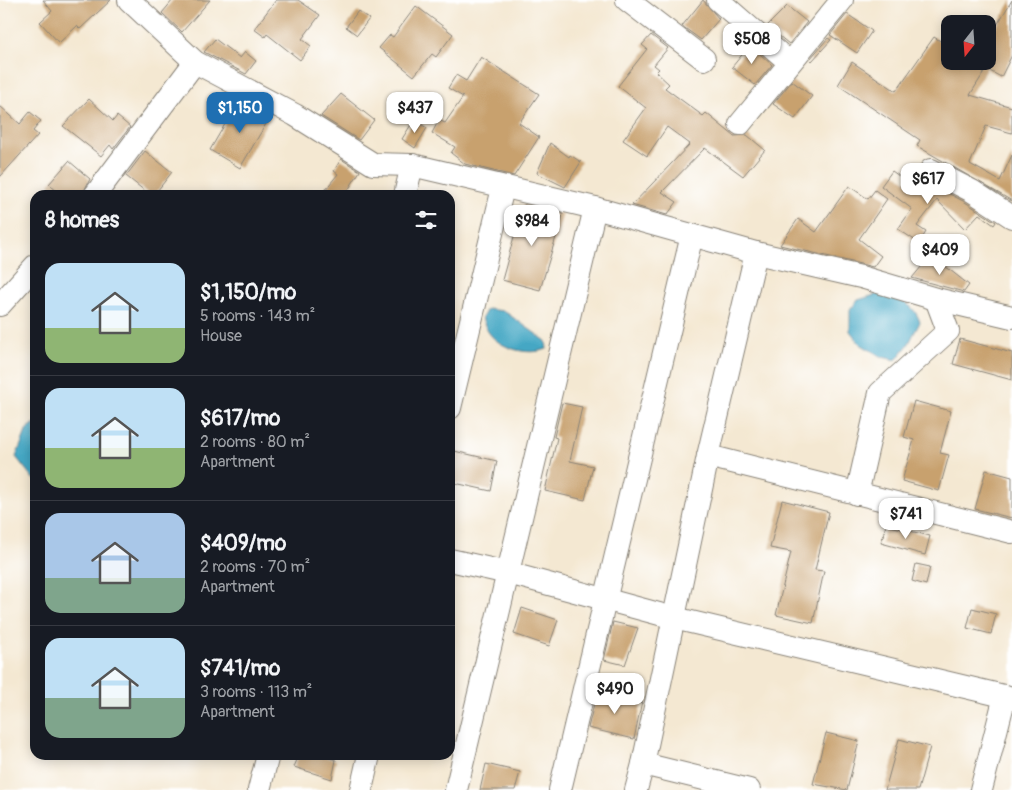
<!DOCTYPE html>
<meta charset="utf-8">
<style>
body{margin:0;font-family:Pangolin,sans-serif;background:#20242c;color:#f1f3f6;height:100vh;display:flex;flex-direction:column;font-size:19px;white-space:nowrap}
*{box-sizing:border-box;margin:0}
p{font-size:16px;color:#9ea1a6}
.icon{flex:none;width:28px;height:28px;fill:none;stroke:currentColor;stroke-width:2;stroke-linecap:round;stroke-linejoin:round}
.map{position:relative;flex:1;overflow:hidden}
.sheet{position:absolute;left:30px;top:190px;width:425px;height:570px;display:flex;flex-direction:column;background:#171b24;border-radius:15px;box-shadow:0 2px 12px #0003}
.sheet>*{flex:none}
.needle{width:32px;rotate:197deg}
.buttons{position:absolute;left:941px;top:15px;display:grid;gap:10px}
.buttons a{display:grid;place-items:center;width:55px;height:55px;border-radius:10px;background:#171b24;box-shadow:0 2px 12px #0003;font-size:25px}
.price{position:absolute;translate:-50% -42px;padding:0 11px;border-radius:10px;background:#fff;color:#222;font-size:16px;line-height:32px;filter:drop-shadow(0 1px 2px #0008)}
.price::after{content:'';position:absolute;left:50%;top:30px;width:15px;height:11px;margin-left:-8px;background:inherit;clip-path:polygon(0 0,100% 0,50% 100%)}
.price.on{background:#1f6fb2;color:#fff}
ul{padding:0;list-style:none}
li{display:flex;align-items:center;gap:15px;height:125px;padding:0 15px}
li+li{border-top:1px solid #363941}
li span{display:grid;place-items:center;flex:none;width:140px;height:100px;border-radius:15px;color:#555}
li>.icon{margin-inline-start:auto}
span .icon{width:60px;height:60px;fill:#fffc;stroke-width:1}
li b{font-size:21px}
h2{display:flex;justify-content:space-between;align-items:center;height:60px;padding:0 15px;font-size:21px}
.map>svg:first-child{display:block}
.water{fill:#44a7c4;stroke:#306270}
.building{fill:#c8a16e}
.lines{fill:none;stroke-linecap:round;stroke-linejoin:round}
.minor-casing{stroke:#888277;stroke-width:24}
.minor{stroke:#fff;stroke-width:22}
</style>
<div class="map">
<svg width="1012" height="790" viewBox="0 0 1012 790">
<rect width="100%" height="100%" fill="#fff"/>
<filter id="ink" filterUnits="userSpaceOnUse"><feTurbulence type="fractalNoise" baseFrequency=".02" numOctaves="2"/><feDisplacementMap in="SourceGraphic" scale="10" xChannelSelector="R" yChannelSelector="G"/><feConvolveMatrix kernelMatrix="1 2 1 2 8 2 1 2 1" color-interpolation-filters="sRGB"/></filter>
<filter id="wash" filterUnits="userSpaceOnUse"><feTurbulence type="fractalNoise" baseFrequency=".0096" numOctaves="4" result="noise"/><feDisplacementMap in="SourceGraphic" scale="20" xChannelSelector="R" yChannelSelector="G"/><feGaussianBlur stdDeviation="1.12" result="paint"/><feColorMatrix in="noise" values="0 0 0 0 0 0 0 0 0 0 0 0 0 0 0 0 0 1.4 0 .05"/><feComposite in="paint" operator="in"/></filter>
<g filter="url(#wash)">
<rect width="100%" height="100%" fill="#f4e8d2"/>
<g class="water">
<path d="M 878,294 C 897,299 913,301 920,322 L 908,345 L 896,360 L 882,357 L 860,344 L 850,331 L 850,310 L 858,300 Z"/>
<path d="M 487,309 L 504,311 L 546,341 L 547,349 C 528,356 501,349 489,333 C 486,329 484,323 482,318 Z"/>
<path d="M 35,423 L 35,481 L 16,457 L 27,429 Z"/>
</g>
<g id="blocks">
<g class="building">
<path d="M 43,0 L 111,0 L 80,29 L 77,26 L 59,43 L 40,22 L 52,11 Z"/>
<path d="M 173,0 L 210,0 L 182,32 L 162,13 Z"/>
<path d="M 276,0 L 298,0 L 320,15 L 302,39 L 311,46 L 300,60 L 267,34 L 265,37 L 254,29 Z"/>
<path d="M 703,0 L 719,19 L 701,40 L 682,26 Z"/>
<path d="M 1012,0 L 1012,55 L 1001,77 L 988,70 L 988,66 L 970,95 L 1012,107 L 1012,133 L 986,126 L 970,164 L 1000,181 L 1012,155 L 1012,201 L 917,146 L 920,140 L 838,85 L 852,62 L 896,91 L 934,37 L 950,47 L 950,61 L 988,61 L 988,46 L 993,36 L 991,35 Z"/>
<path d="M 416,6 L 453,34 L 436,57 L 432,54 L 414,76 L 379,48 L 390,35 L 393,37 Z"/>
<path d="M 787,6 L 807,22 L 789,44 L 767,26 Z"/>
<path d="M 358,11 L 369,19 L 357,35 L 346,27 Z"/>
<path d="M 847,14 L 872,31 L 857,53 L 830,35 Z"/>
<path d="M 651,35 L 668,48 L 654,65 L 659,69 L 656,72 L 669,84 L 665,88 L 703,116 L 706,113 L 734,136 L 747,135 L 765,150 L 743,176 L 705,148 L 662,192 L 677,202 L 667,215 L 632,205 L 690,144 L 667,127 L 647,156 L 623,140 L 646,108 L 618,86 L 647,49 L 642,45 Z"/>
<path d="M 828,38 L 831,40 L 812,61 L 810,59 Z"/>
<path d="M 215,39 L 240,58 L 245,52 L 256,61 L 246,74 L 204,52 Z"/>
<path d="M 750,45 L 772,65 L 755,85 L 732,67 Z"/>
<path d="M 481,57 L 539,94 L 519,123 L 539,137 L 514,176 L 465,164 L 451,153 L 455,147 L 432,133 L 439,120 L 445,123 L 463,97 L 448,88 L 456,75 L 466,81 Z"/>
<path d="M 792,81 L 812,96 L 795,119 L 773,104 Z"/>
<path d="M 341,94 L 374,120 L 359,140 L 321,116 Z"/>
<path d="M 89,99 L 113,121 L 117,116 L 130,127 L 113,149 L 110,145 L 101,156 L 63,126 Z"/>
<path d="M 239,100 L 270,117 L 240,168 L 210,150 Z"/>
<path d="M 0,106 L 20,124 L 30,112 L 41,121 L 33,131 L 38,135 L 0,177 Z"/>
<path d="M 414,120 L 427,128 L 415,148 L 402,139 Z"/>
<path d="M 550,143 L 569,157 L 570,155 L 581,162 L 565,187 L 537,173 Z"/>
<path d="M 145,151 L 172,172 L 154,195 L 150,195 L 126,176 Z"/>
<path d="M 341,159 L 360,171 L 345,195 L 321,195 L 338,174 L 334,171 Z"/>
<path d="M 69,161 L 90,179 L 82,195 L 61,195 L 49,184 Z"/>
<path d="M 892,171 L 920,191 L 926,182 L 965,202 L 996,222 L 994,225 L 979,214 L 965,229 L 937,200 L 917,226 L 926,232 L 919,243 L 898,229 L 912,209 L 881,186 Z"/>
<path d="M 849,186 L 868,199 L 875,190 L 887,199 L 859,239 L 881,256 L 873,267 L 780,245 L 798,219 L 816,232 Z"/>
<path d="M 524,205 L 563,214 L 540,290 L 502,280 L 515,233 L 512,232 Z"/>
<path d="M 931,255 L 969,285 L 964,292 L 912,278 Z"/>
<path d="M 960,339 L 1012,353 L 1012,380 L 953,364 Z"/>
<path d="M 914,401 L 951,411 L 940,453 L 949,455 L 939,491 L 902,481 L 914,440 L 904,437 Z"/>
<path d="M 562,403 L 582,407 L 570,461 L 593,466 L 585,500 L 545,491 L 557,438 L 554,437 Z"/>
<path d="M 450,450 L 497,461 L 491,491 L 450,482 Z"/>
<path d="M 986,470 L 1012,477 L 1012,518 L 975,509 Z"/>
<path d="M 782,500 L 829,512 L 815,570 L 824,571 L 813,623 L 776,615 L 791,552 L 770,548 Z"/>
<path d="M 886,525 L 930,536 L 925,555 L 881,543 Z"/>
<path d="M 916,564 L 930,567 L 926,585 L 912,581 Z"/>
<path d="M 522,608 L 558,620 L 549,646 L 514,634 Z"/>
<path d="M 972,608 L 996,614 L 991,634 L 967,628 Z"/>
<path d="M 613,622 L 638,628 L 625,665 L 604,660 Z"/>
<path d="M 597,692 L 642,701 L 634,739 L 588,728 Z"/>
<path d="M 826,733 L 859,741 L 847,790 L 813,784 Z"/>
<path d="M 899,739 L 930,747 L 918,790 L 885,790 Z"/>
<path d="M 299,755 L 318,755 L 336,760 L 332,779 L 294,767 Z"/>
<path d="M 486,764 L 520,772 L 515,790 L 480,790 Z"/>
</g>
</g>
</g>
<g filter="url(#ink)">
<use href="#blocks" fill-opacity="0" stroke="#888277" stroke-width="1"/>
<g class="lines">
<defs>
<g id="minor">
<path d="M 129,0 L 195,62 L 295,115 L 373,164 L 412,165"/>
<path d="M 627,0 L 704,59"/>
<path d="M 718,0 L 789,62"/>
<path d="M 740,124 L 842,0"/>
<path d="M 931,170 L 972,191 L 1012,217"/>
<path d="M 95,195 L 195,62"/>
<path d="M 405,195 L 412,165 L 595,208 L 756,253 L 861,277 L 936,299 L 1012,317"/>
<path d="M 0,305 L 35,266"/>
<path d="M 450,408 L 503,188"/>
<path d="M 708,456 L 756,253"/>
<path d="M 857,494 L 880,393 L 948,331 L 936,299"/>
<path d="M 450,560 L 508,573 L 674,618 L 1012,698"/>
<path d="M 259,790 L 268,755"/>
<path d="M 361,790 L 369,755"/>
<path d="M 456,790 L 595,208"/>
<path d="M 560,790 L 692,235"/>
<path d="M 636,790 L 643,764"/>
<path d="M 749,790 L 643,764 L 708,456 L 1012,532"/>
<path d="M 981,790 L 1005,696"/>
</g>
</defs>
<use href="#minor" class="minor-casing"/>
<use href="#minor" class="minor"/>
</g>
</g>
</svg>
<div class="buttons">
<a><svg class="needle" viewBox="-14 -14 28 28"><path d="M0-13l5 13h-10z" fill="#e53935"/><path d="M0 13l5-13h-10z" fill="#9ea1a6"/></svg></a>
</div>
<b class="price" style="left:752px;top:65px">$508</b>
<b class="price on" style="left:240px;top:134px">$1,150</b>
<b class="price" style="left:415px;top:134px">$437</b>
<b class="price" style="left:928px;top:205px">$617</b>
<b class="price" style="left:532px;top:247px">$984</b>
<b class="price" style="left:940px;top:276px">$409</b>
<b class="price" style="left:906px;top:540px">$741</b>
<b class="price" style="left:615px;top:715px">$490</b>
<section class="sheet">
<h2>8 homes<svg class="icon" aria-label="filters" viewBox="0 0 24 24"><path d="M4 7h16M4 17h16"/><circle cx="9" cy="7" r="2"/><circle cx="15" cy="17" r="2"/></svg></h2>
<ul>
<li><span style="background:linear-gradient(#bfe0f5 65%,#8fb573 0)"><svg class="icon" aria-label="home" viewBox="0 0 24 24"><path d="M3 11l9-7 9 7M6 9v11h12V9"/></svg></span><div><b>$1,150/mo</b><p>5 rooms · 143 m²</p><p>House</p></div></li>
<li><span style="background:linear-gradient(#bfe0f5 60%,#8fb573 0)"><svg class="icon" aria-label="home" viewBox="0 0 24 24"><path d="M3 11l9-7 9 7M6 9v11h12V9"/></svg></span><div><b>$617/mo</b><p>2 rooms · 80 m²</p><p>Apartment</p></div></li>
<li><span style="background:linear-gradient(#a9c7e8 65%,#7fa58c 0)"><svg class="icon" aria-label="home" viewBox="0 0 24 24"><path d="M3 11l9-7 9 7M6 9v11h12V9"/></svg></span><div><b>$409/mo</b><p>2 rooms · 70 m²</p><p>Apartment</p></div></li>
<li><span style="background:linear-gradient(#bfe0f5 60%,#7fa58c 0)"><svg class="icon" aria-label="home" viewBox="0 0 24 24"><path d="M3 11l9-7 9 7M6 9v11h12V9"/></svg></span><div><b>$741/mo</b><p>3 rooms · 113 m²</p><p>Apartment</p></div></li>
</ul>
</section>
</div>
